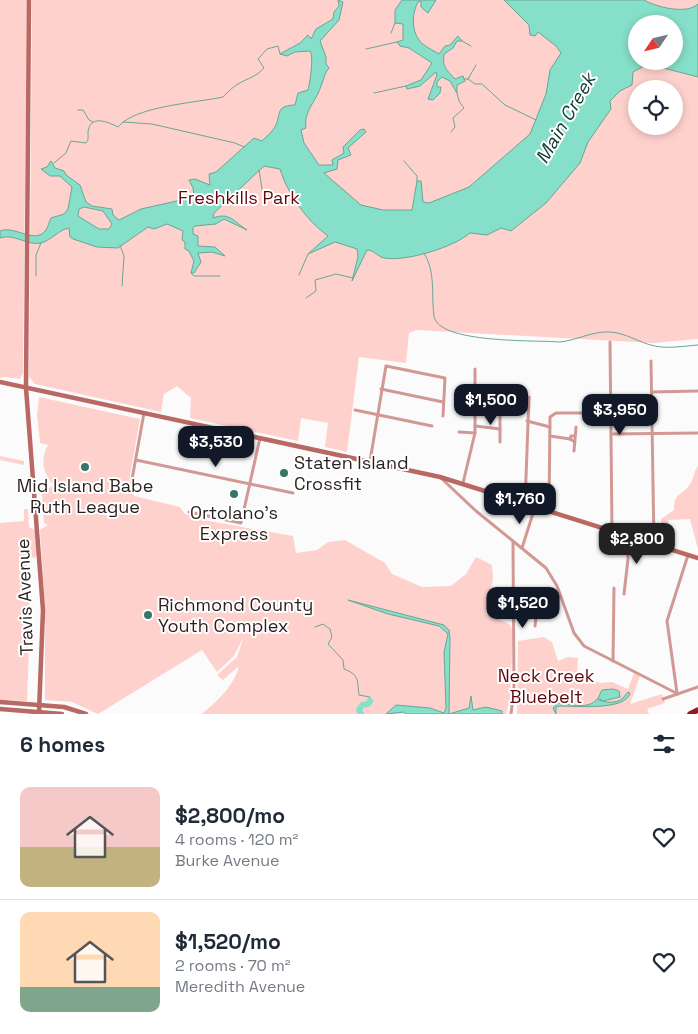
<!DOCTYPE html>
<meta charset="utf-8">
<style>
body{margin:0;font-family:"Space Grotesk",sans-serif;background:#f2f2f3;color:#1f2937;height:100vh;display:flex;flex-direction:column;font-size:19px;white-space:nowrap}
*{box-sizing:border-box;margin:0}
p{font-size:16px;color:#747a83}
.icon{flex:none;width:28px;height:28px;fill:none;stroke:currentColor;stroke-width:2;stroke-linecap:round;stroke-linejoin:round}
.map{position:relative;height:714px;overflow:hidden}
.drawer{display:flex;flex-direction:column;background:#fff;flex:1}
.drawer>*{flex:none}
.needle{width:32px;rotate:235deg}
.controls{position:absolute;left:628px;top:15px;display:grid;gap:10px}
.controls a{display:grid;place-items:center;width:55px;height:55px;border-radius:50%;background:#fff;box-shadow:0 2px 8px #0003;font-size:25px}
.price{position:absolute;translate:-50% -42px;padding:0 11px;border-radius:10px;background:#111827;color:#fff;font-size:16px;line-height:32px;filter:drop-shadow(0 1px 2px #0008)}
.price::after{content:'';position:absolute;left:50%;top:30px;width:15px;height:11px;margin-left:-8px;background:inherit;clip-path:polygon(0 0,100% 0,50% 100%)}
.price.active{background:#222;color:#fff}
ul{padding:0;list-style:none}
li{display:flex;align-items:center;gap:15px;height:125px;padding:0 20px}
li+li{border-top:1px solid #e0e1e3}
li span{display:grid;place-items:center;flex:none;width:140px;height:100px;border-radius:10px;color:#555}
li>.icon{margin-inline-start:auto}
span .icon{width:60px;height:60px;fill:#fffc;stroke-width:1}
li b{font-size:21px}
h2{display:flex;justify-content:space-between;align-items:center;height:60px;padding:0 20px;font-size:21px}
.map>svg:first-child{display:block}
.green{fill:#fed1cd;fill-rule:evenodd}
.water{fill:#86dfc8;stroke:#6aa595;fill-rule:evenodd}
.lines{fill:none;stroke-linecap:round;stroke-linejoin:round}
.stream{stroke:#6aa595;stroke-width:1}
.river{stroke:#86dfc8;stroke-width:6}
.street{stroke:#d29994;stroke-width:3}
.secondary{stroke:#b96863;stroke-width:4.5}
.highway{stroke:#911b21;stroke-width:5.5}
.poi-dot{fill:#347667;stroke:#fff;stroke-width:2}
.labels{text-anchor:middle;stroke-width:4;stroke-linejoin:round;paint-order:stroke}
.park-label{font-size:18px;fill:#62060e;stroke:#fff}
.poi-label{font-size:18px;fill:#2a1f1e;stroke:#fff;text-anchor:start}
.street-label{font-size:18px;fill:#2a1f1e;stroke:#fff}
.water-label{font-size:19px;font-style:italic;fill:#113b32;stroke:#fff}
</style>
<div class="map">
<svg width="698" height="714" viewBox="0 0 698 714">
<rect width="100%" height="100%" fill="#fbfbfb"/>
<g class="green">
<path d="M 0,0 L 27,0 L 23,373 L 20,379 L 5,377 L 0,378 Z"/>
<path d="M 32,0 L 698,0 L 698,339 L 653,343 L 416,330 L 409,333 L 406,363 L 359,357 L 347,452 L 325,447 L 328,423 L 301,418 L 298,441 L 190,418 L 191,398 L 177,386 L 164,394 L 161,412 L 35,384 L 29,377 ZM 636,24 L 674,24 L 674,61 L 636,61 ZM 636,89 L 674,89 L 674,126 L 636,126 Z"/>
<path d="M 39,397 L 140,419 L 129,481 L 134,496 L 180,507 L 185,514 L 209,521 L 293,536 L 296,553 L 317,550 L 328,542 L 345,540 L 385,563 L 392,574 L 422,587 L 451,586 L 466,574 L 476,557 L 492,565 L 493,578 L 486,614 L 509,624 L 513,631 L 510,699 L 506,714 L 202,714 C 217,701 234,686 239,666 L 223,680 L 217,675 L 237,657 L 244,636 L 234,656 L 217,672 L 202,650 L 98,714 L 72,702 L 45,700 L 45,607 L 40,530 L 48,525 L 44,523 L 42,492 L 38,492 L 38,488 L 49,488 L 53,485 C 43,472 40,460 48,445 L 40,443 L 37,415 Z"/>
<path d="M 0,456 L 24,461 L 24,465 L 0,460 Z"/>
<path d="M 698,466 L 698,549 L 690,519 L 668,520 L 668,535 L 664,539 L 661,533 L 661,519 L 674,510 C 674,491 683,496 690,484 C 694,478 694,471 698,466 Z"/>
<path d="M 24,509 L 28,509 L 29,527 L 35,530 L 37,555 L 35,558 L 30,557 L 27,563 L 30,622 L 27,701 L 0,700 L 0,523 L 24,521 Z"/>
<path d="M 544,637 L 552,642 L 558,661 L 568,657 L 578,658 L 577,675 L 601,683 L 612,682 L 628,689 L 634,673 L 640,676 L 630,704 L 662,694 L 665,703 L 647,709 L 649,714 L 517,714 L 518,641 Z"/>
</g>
<g class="water">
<path d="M 338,0 L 343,2 L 339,20 L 320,41 L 326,57 L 326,64 L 329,68 C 324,74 324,79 321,86 C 317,100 303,112 306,128 L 301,130 L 304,143 L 319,165 L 333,165 L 332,160 L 344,153 L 343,147 L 360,130 L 364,129 L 366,132 L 348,148 L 351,155 L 338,160 L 337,169 L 324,173 L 361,205 L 383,210 L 412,210 L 417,181 L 421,181 L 423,202 L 429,203 L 469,187 L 530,134 L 546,94 L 550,70 L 561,53 L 556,46 L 538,32 L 535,36 L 530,35 L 529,25 L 504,0 L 644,0 C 657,7 686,15 698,4 L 698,77 L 648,64 L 633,72 L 632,85 L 620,91 L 610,101 L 611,109 L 588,142 L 580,163 L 546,203 L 511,231 L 501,228 L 487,235 L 470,233 C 454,247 406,262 384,258 C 378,257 374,250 367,250 L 352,281 L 358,257 L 357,249 L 335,242 L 308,254 L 328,236 C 307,221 287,193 280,169 L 264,166 L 214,213 L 213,218 C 230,212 233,221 247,230 L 224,219 L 216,224 L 195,226 L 193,228 L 193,234 L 198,236 L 198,246 L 215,247 L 225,256 L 212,252 L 198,253 L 201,262 L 194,273 L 191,273 L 194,261 L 189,251 L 185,249 L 185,242 L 182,240 L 183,231 L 167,224 L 154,229 L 148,227 L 118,248 L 97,247 L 73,239 L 70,237 L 69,228 C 58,230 52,240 41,243 C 26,246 15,233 0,238 L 0,231 C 15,225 35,245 46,230 C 48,227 49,222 51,218 L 64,214 L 68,209 L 72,187 L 60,176 L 50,176 L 41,169 L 47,167 L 51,161 L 55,168 L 64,171 L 66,175 L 80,185 L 86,202 L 92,206 L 112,209 L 113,215 L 119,220 L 141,209 L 194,197 L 193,188 L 189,180 L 195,179 L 210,185 L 209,174 L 216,172 L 254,138 L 262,141 C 267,136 273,131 276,125 C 281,112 276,106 295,105 L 298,93 L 308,90 C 310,83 314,56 310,51 L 295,52 L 287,56 L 280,54 L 300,43 L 308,35 L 311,39 L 316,29 L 333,19 L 334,12 L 339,6 ZM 636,24 L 674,24 L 674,61 L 636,61 ZM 84,207 L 103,211 L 112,224 L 109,229 L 99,229 L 78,216 L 79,209 Z"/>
<path d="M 402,0 L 436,0 L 428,13 L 421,7 L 421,1 L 418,2 C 412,13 411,29 419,40 C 423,46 433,50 439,54 L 445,46 L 450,45 L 458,36 L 462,41 L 457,41 L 453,48 L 444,54 C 442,68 447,70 455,79 L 463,76 L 465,81 L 457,85 L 457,93 L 450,81 L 442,77 L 437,82 L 437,87 L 441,87 L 440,93 L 433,100 L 428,99 L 437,75 L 436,72 L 420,86 L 407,89 L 406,86 L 421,80 L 432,63 L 409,48 L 400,46 L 397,42 L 403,40 L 403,24 L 395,23 L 395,10 Z"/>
<path d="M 348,600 L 444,625 L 449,630 L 450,638 L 449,714 L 469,708 L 471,696 L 473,710 L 486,707 L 502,711 L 502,714 L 406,714 L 404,712 L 386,714 L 396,705 L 430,708 L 444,713 L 446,708 L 444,652 L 448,634 L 439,626 L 388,614 Z"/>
<path d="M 613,689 L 619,691 L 620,697 L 603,701 L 598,698 L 602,690 Z"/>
<path d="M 628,692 L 630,693 C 626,711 575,706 560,706 L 556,707 L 556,714 L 553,708 L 558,703 C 570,704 589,710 597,699 C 603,703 617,704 623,698 C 625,696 626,694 628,692 Z"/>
</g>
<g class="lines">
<g class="stream">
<path d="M 391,33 L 395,23"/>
<path d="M 462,41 L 471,46"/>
<path d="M 366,49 L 397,42"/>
<path d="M 464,79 L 468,79 L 476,65"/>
<path d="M 468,79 L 475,84 L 482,84 L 505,105 L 536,120"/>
<path d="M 374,93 L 406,86"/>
<path d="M 78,110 L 83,110 L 89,120 L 93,122"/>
<path d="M 123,122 L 152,124 L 235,143 L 244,147"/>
<path d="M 451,132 L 455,127 L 453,118 L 464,108 L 459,101 L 457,93"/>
<path d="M 404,161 L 417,176 L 417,181"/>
<path d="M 54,163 L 66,153 L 71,141 L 86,143 C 89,139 88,137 88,132 C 90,114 108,122 118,127 C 135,106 195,103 223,97 C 226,94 235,85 238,84 C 248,78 256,77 264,68 L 258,59 L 267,49 L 278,46 L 280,54"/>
<path d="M 259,170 L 263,195"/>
<path d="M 120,245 L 124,256 L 122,286"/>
<path d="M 424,253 C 436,273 431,293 434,316 C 438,344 537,340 560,342 C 578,340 592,331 610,332 C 627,333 639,343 655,346 C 668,349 684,346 698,345"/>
<path d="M 191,273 L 194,276 L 220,276"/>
<path d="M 299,275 L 308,254"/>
<path d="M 36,276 L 36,255 L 41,243"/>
<path d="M 306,298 L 316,291 L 315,280 L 336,274 L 353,278"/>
<path d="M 315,627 L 323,624 L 330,629 L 332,637 L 328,644 L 343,660 L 344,669 C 360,675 357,681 359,695 L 370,697 L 370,701"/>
</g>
<path class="river" d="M 361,714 L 359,710 L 362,705 L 368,704 L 370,701"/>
<g class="street">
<path d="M 610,342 L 612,530"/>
<path d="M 651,361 L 654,544"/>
<path d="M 381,389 L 443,402"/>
<path d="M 652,392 L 698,391"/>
<path d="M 475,407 L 510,411"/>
<path d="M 355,410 L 432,426"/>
<path d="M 500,410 L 500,442"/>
<path d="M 527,421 L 550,427"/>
<path d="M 475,426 L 500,429"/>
<path d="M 459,432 L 475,433"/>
<path d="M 611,434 L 698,433"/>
<path d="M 550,436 L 570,439"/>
<path d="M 575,442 L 570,439 L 571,436 L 575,436"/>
<path d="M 574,451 L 576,427"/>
<path d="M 136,460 L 293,493"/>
<path d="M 370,461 L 386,366 L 445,378 L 443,416"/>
<path d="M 441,478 L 476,511 L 546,568 L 557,586 L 574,633 L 584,646 L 678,694"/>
<path d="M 463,483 L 475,433 L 475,369"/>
<path d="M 131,485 L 144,413"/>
<path d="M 525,504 L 529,397"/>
<path d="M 549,511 L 550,417 L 556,413 L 583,413"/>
<path d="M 189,512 L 241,523 L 260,438"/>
<path d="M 522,548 L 535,507"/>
<path d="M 624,594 L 628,559 L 628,535"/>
<path d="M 514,617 L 535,616"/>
<path d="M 535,626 L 537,608"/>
<path d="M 613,661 L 614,588"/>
<path d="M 677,693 L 667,621 L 688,555"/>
<path d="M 663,699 L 698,687"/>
<path d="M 511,714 L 514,689 L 513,543"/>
</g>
<g class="secondary">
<path d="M 29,0 L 26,388 L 43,610 L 39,712"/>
<path d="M 0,382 L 440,477 L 698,558"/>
<path d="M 0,702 L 64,707 L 86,714"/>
<path d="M 0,709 L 62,714"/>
</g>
<path class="highway" d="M 690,714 L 698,710"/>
</g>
<g class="poi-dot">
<circle cx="85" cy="467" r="5"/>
<circle cx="284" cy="473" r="5"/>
<circle cx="234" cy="494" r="5"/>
<circle cx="148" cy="615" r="5"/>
</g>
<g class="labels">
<g class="park-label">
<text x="239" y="204">Freshkills Park</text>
<text x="546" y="682">Neck Creek<tspan x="546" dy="21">Bluebelt</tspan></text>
</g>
<g class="poi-label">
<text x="294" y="469">Staten Island<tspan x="294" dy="21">Crossfit</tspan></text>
<text x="85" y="492" text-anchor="middle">Mid Island Babe<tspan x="85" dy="21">Ruth League</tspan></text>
<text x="234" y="519" text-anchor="middle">Ortolano's<tspan x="234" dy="21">Express</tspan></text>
<text x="158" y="611">Richmond County<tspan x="158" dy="21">Youth Complex</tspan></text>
</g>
<g class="street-label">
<text transform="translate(25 597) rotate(-92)" y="6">Travis Avenue</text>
</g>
<g class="water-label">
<text transform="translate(565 118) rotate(-60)" y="7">Main Creek</text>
</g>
</g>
</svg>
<div class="controls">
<a><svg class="needle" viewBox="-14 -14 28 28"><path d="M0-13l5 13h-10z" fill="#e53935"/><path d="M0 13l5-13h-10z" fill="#747a83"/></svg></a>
<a><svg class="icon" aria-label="locate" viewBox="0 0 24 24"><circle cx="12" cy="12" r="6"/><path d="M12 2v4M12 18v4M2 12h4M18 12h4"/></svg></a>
</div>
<b class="price" style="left:491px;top:426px">$1,500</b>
<b class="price" style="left:620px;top:436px">$3,950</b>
<b class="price" style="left:216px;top:468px">$3,530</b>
<b class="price" style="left:520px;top:525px">$1,760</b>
<b class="price active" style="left:637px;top:565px">$2,800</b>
<b class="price" style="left:523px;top:629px">$1,520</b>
</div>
<section class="drawer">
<h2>6 homes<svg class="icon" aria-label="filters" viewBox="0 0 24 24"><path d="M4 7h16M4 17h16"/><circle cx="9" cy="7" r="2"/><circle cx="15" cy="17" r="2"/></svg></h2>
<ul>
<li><span style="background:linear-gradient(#f6c9c9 60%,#c2b280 0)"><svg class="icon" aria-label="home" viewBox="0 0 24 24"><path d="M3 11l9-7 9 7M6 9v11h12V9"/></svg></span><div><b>$2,800/mo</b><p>4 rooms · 120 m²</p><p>Burke Avenue</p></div><svg class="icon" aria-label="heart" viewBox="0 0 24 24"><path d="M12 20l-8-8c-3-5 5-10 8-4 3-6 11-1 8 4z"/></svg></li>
<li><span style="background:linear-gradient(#ffd9b3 75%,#7fa58c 0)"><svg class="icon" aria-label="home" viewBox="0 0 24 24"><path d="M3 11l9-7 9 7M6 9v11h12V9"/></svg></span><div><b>$1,520/mo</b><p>2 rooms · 70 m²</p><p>Meredith Avenue</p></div><svg class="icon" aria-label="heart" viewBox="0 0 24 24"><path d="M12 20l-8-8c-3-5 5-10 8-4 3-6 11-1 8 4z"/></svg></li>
</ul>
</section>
